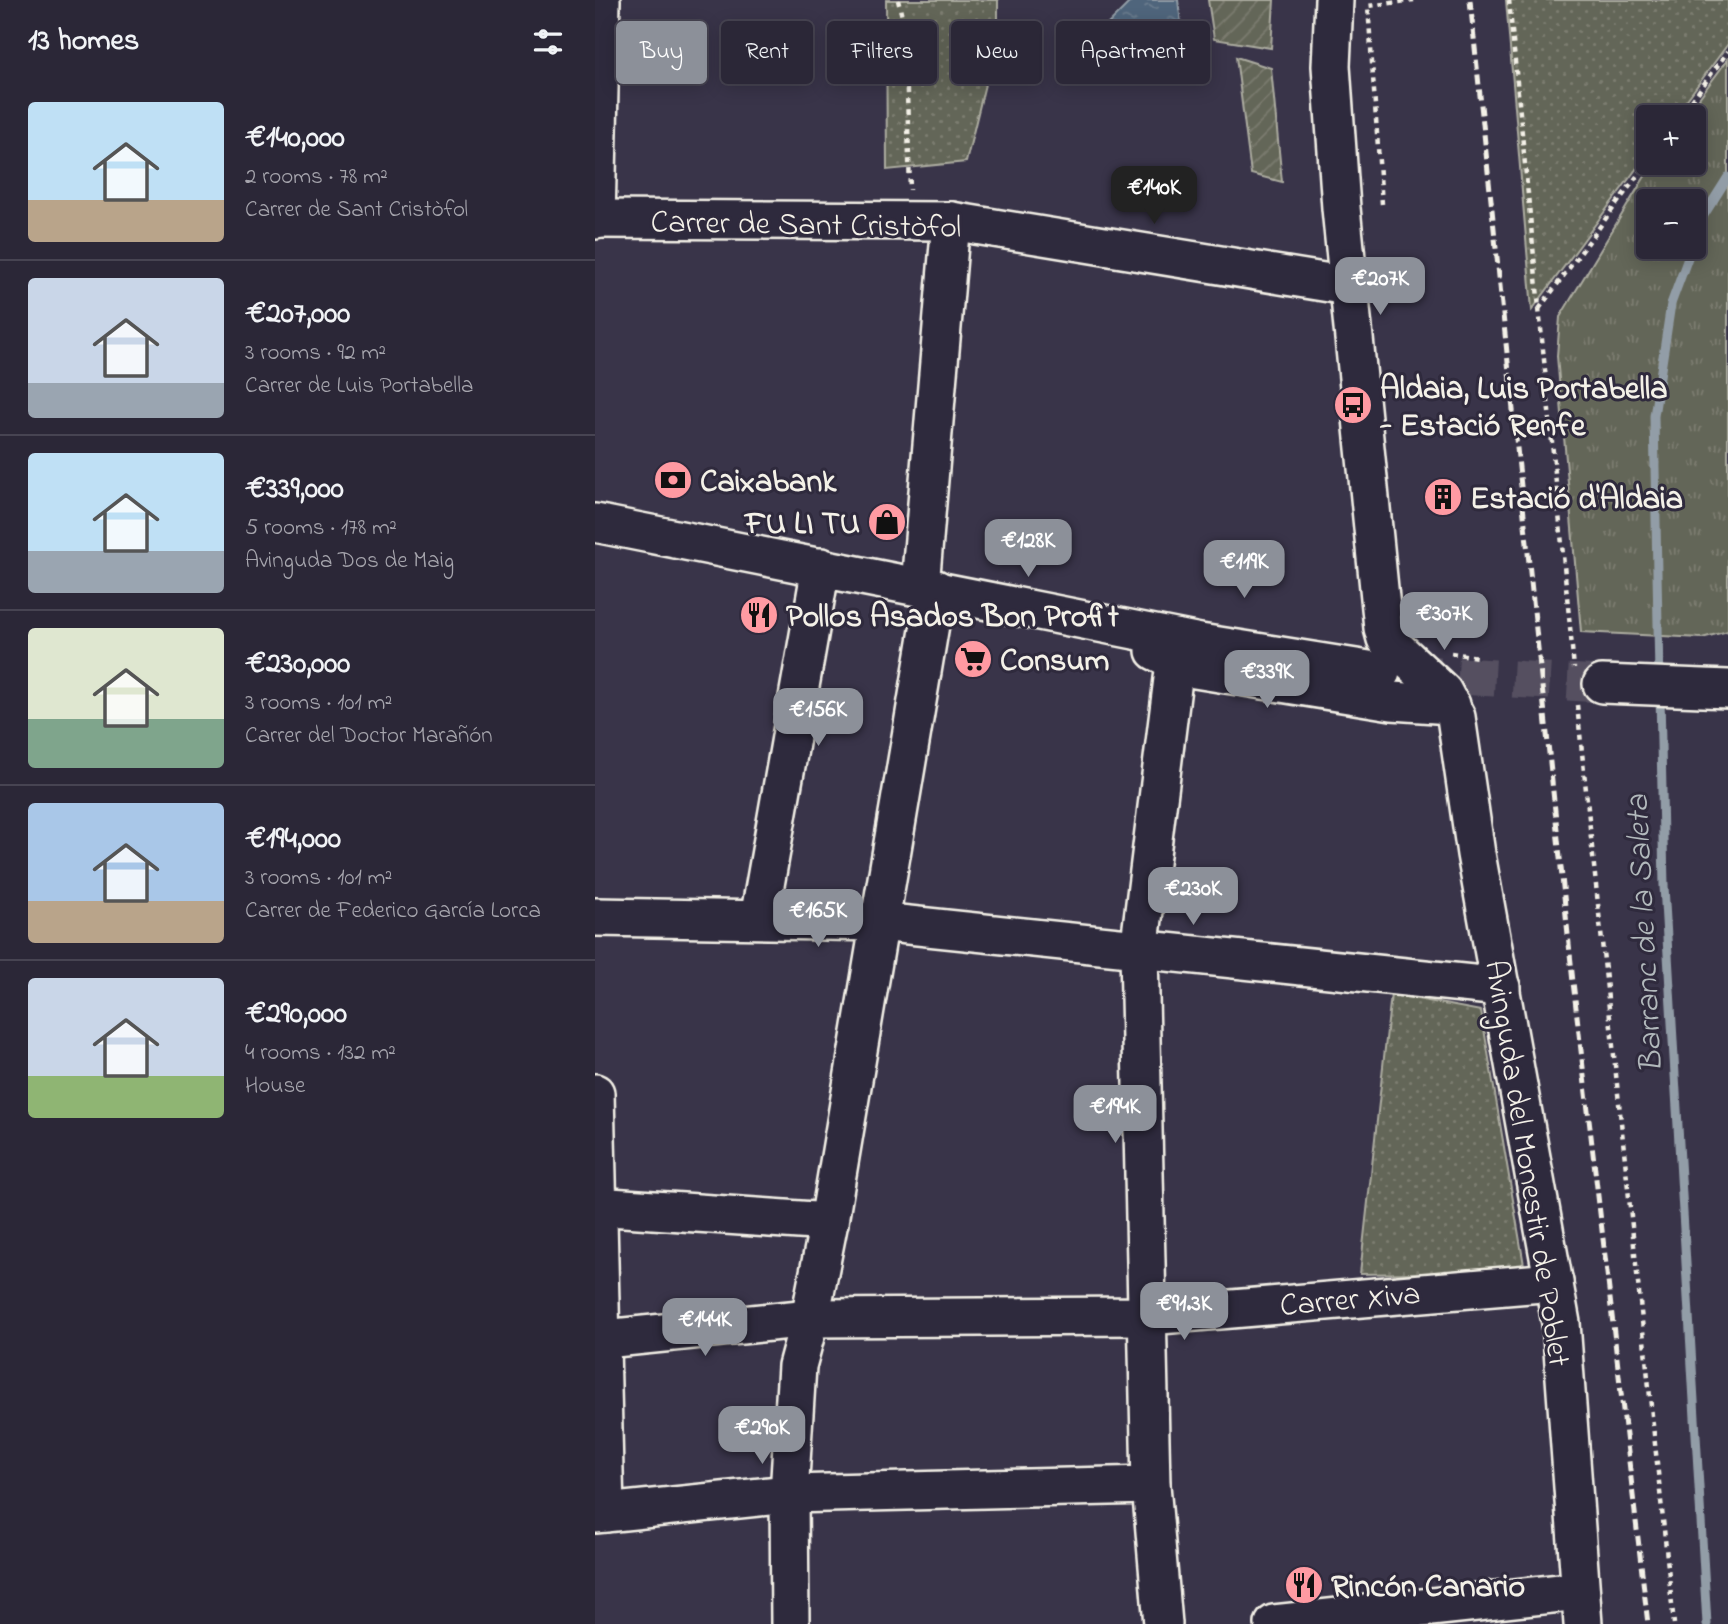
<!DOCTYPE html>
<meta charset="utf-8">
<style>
body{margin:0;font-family:"Indie Flower",sans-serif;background:#373342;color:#f1f3f6;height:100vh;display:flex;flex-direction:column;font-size:26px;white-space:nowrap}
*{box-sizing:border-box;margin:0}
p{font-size:23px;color:#a6a5ad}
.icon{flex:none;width:38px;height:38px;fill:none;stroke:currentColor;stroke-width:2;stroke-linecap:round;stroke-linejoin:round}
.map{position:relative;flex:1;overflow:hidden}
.details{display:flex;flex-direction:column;background:#2b2737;width:595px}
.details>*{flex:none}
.banner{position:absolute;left:21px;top:21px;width:665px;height:63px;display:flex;gap:14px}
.tools{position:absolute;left:1041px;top:105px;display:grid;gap:14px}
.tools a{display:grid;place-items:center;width:70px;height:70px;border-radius:7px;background:#2b2737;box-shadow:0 4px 18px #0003,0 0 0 2px #474452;font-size:35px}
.price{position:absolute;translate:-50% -60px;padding:0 16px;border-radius:14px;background:#8c9099;color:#fff;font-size:23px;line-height:46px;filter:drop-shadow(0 2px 4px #0008)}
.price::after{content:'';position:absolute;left:50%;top:42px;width:21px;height:16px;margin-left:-10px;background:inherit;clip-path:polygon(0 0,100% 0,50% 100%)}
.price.selected{background:#222;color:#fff}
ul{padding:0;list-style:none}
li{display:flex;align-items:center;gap:21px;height:175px;padding:0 28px}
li+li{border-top:2px solid #474452}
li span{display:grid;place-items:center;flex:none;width:196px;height:140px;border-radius:7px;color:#555}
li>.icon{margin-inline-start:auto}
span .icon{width:84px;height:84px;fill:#fffc;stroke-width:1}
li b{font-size:30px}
h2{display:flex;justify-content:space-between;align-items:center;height:84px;padding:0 28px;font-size:30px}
.tag{padding:0 24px;border-radius:7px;background:#2b2737;box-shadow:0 4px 18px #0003,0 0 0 2px #474452;font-size:24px;line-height:63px}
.tag.selected{background:#8c9099;color:#fff}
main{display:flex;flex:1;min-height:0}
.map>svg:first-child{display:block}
.grass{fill:url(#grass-tufts);stroke:#acaca0;stroke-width:2;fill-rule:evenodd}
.park{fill:url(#park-dots);stroke:#acaca0;stroke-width:2}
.garden{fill:url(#garden-furrows);stroke:#acaca0;stroke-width:2}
.water{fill:url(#water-ripples);stroke:#929da7;stroke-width:2}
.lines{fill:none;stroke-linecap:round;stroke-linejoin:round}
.stream{stroke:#929da7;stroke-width:9}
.minor-tunnel{stroke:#555061;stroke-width:37;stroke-dasharray:37 18;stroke-linecap:butt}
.minor-casing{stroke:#f4f1e8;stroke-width:42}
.path{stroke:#f4f1e8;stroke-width:4.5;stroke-dasharray:5 5;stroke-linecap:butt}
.minor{stroke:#2f2a3d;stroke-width:37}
.rail{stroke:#f4f1e8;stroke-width:5;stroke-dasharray:10 5;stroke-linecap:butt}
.labels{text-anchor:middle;stroke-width:6;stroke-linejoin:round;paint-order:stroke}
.street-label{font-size:32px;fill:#f4f1e8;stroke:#2f2a3d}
.poi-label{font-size:32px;font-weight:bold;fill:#f4f1e8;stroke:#2f2a3d;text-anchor:start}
.water-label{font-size:33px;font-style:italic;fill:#b2b9bc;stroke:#2f2a3d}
</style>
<main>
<section class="details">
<h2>13 homes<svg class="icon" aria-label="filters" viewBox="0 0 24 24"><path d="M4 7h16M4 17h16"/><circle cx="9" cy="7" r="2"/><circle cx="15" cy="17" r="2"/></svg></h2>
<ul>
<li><span style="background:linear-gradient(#bfe0f5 70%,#b9a48a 0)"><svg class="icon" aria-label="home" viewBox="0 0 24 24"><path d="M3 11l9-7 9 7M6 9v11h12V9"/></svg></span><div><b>€140,000</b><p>2 rooms · 78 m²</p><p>Carrer de Sant Cristòfol</p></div></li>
<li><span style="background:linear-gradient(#c9d6e8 75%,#9aa5b1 0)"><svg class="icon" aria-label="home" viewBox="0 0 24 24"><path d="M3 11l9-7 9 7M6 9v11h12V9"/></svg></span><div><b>€207,000</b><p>3 rooms · 92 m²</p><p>Carrer de Luis Portabella</p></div></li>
<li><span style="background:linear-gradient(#bfe0f5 70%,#9aa5b1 0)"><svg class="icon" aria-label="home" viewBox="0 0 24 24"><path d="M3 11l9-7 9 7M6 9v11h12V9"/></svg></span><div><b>€339,000</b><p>5 rooms · 178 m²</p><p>Avinguda Dos de Maig</p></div></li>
<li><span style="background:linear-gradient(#dfe7d0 65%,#7fa58c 0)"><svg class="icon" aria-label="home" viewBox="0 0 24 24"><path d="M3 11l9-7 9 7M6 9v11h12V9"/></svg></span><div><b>€230,000</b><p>3 rooms · 101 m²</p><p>Carrer del Doctor Marañón</p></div></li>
<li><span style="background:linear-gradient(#a9c7e8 70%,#b9a48a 0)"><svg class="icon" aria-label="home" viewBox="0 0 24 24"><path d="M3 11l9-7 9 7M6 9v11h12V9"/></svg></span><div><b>€194,000</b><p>3 rooms · 101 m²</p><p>Carrer de Federico García Lorca</p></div></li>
<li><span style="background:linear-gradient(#c9d6e8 70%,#8fb573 0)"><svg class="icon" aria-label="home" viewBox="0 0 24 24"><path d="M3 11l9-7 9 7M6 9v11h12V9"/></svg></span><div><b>€290,000</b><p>4 rooms · 132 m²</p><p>House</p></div></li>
</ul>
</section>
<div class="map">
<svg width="1133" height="1624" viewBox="0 0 1133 1624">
<defs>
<pattern id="grass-tufts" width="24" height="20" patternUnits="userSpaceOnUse" patternTransform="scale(1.75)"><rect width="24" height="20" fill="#646658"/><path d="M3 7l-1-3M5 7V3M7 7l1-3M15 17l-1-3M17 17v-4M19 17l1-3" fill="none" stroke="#7b7c70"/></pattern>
<pattern id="park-dots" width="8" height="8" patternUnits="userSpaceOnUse" patternTransform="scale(1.75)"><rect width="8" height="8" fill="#646658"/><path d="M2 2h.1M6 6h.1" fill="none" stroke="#7b7c70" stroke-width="1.8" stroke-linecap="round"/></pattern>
<pattern id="garden-furrows" width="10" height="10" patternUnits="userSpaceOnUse" patternTransform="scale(1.75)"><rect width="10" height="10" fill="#646658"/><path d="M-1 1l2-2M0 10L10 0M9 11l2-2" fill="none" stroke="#7b7c70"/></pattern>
<pattern id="water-ripples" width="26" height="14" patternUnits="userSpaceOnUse" patternTransform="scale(1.75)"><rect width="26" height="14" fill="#50657b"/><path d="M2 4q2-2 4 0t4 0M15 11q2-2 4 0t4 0" fill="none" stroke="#6a7c8e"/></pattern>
</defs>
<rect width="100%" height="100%" fill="#393449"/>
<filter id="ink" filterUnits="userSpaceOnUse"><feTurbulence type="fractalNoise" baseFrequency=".0143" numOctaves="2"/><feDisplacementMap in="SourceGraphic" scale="14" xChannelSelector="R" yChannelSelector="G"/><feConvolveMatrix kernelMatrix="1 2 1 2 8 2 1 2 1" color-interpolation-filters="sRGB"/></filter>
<g filter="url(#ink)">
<path class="grass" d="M 1133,59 L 1133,631 L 1107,638 L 986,632 L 962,356 L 965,317 L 1058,163 L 1099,163 L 1099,117 L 1090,117 ZM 1054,201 L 1099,201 L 1099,247 L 1054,247 Z"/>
<g class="park">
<path d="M 291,0 L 403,0 L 403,31 L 371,162 L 292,170 Z"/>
<path d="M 911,0 L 1133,0 L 1133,44 L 1079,117 L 1054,117 L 1053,153 L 937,310 Z"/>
<path d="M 796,994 L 886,1011 L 930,1271 L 765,1274 Z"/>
</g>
<g class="garden">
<path d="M 613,0 L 679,0 L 676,48 L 619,39 Z"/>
<path d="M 641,57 L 676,68 L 687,182 L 656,174 Z"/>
</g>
<path class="water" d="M 537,0 L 583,0 L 587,31 L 513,24 Z"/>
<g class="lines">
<g class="stream">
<path d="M 1099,241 L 1109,215 L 1133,177"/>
<path d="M 1064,677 L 1059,416 L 1076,304 L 1097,247"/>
<path d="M 1065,695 L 1069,886 L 1112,1624"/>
</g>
<path class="minor-tunnel" d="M 808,673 L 1007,684"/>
<defs>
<g id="minor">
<path d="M 739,0 L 736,66 L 746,208 L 788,628 L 791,639 L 848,692 L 861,717 L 881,854 L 966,1323 L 988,1624"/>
<path d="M 0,219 L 356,221 L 753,286"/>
<path d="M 1,220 L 6,0"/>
<path d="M 0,523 L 605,643 L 786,672"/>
<path d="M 325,586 L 356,221"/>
<path d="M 560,651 L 594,668 L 797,701 L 856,705"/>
<path d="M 1007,684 L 1133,689"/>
<path d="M 0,917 L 285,922 L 906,987"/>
<path d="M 164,919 L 226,567"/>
<path d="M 0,1093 L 10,1513"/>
<path d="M 0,1206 L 234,1222"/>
<path d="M 0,1340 L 215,1318 L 553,1316 L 959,1282"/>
<path d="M 0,1514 L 194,1494 L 556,1485"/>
<path d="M 195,1624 L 194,1494 L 202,1366 L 215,1318 L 234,1222 L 341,589"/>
<path d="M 568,1624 L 556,1485 L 544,951 L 580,663"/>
<path d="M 679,1624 L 984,1591"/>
</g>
</defs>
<use href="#minor" class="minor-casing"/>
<g class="path">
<path d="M 303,0 L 310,29 L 315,190"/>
<path d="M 914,0 L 979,668"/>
<path d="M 1085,117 L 1133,51"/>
<path d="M 787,204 L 773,6 L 819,0"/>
<path d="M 944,309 L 1054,160"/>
<path d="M 856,653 L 883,657"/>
<path d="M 982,705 L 1079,1624"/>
</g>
<use href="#minor" class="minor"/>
<path class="rail" d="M 875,0 L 978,982 L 1053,1624"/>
</g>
</g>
<defs>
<symbol id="bus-disc" viewBox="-11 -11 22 22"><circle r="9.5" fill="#ff9aa2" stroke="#2f2a3d"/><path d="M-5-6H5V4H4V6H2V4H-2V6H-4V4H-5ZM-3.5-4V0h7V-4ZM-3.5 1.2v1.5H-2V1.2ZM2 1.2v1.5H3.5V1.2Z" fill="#111"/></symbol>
<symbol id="bank-disc" viewBox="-11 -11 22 22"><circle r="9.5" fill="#ff9aa2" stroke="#2f2a3d"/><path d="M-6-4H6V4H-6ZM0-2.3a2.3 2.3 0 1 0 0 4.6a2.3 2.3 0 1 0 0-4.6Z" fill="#111"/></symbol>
<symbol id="building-disc" viewBox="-11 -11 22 22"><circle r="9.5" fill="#ff9aa2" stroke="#2f2a3d"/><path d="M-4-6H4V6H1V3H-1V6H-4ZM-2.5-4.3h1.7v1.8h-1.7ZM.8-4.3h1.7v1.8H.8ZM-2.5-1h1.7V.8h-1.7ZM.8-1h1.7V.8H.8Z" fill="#111"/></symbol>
<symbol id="shop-disc" viewBox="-11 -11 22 22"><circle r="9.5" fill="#ff9aa2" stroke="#2f2a3d"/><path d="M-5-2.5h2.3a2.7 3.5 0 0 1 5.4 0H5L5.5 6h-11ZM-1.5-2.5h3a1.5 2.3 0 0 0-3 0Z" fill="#111"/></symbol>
<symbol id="restaurant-disc" viewBox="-11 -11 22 22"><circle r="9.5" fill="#ff9aa2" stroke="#2f2a3d"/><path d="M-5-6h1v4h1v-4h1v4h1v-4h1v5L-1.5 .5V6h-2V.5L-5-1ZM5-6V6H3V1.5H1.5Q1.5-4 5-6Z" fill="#111"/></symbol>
<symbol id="supermarket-disc" viewBox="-11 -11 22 22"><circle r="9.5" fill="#ff9aa2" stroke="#2f2a3d"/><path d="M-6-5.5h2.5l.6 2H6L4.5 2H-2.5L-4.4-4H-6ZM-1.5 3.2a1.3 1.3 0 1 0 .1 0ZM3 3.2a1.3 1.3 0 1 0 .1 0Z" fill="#111"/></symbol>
</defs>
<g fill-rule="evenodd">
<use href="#bus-disc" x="736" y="383" width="44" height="44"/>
<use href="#bank-disc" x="56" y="458" width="44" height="44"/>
<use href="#building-disc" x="826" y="475" width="44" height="44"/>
<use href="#shop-disc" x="270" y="500" width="44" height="44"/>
<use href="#restaurant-disc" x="142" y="593" width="44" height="44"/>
<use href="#supermarket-disc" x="356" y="637" width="44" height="44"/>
<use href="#restaurant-disc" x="687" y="1563" width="44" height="44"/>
</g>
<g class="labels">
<g class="street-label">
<text transform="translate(211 223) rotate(1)" y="11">Carrer de Sant Cristòfol</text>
<text transform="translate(934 1163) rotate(81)" y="11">Avinguda del Monestir de Poblet</text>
<text transform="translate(755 1298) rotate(-5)" y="11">Carrer Xiva</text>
</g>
<g class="poi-label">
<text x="785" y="398">Aldaia, Luis Portabella<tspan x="785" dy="37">- Estació Renfe</tspan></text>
<text x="105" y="491">Caixabank</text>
<text x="875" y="508">Estació d'Aldaia</text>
<text x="265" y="533" text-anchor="end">FU LI TU</text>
<text x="191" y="626">Pollos Asados Bon Profit</text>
<text x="405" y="670">Consum</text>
<text x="736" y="1596">Rincón Canario</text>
</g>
<g class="water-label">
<text transform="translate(1047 934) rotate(-93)" y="12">Barranc de la Saleta</text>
</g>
</g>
</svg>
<div class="tools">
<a>+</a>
<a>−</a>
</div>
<b class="price selected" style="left:559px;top:226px">€140K</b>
<b class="price" style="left:785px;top:317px">€207K</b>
<b class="price" style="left:433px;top:579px">€128K</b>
<b class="price" style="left:649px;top:600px">€119K</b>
<b class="price" style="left:849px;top:652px">€307K</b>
<b class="price" style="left:672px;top:710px">€339K</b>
<b class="price" style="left:223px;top:748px">€156K</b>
<b class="price" style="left:598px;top:927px">€230K</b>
<b class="price" style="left:223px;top:949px">€165K</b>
<b class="price" style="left:520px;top:1145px">€194K</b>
<b class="price" style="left:589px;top:1342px">€91.3K</b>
<b class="price" style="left:110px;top:1358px">€144K</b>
<b class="price" style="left:167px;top:1466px">€290K</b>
<div class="banner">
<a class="tag selected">Buy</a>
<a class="tag">Rent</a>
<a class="tag">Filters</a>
<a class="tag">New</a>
<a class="tag">Apartment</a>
</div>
</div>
</main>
